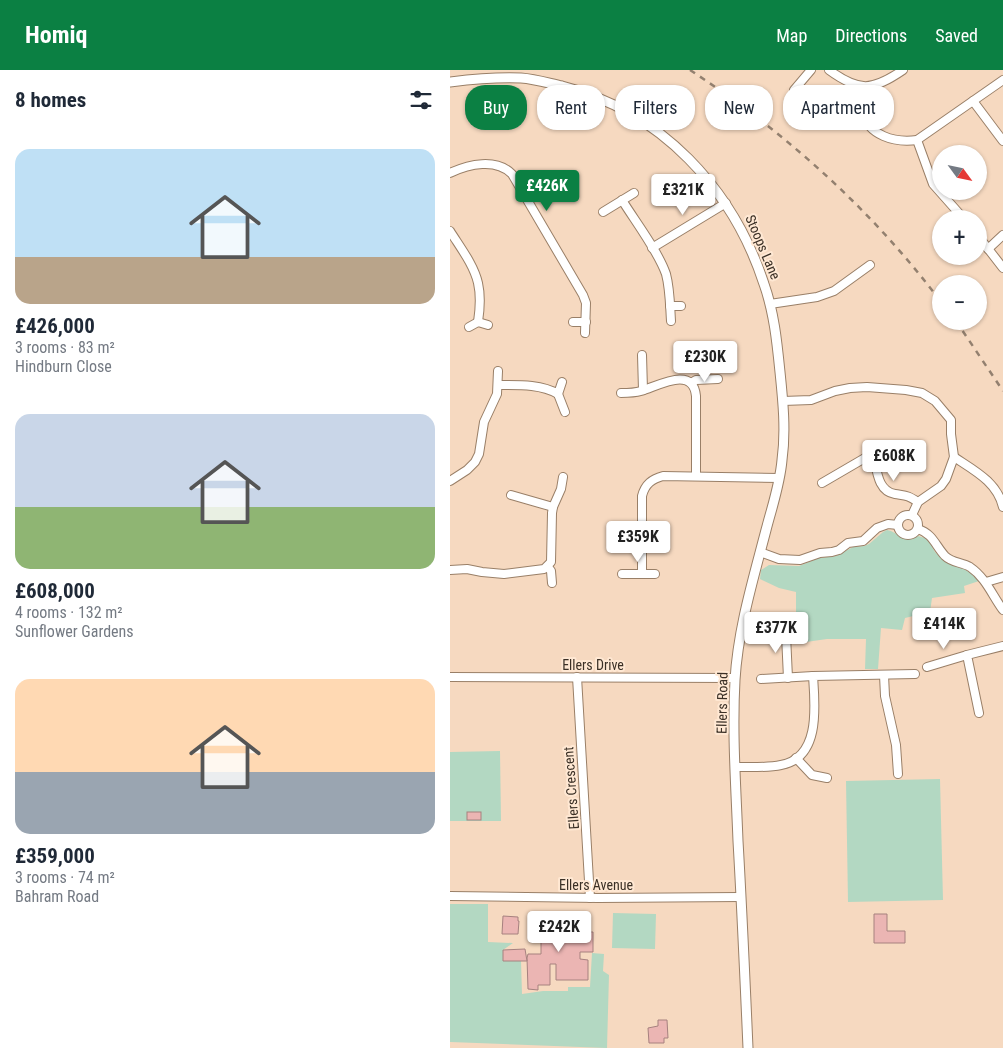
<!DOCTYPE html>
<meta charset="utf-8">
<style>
body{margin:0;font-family:"Roboto Condensed",sans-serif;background:#f2f2f3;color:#1f2937;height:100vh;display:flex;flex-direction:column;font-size:19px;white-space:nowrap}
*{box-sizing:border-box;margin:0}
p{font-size:16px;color:#747a83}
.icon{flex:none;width:28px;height:28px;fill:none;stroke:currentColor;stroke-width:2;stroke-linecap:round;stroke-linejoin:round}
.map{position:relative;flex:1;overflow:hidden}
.drawer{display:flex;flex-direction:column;background:#fff;width:450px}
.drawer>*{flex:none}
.hud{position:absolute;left:15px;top:15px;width:462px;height:45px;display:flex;gap:10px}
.needle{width:32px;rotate:123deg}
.buttons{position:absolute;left:482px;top:75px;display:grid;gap:10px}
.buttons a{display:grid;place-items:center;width:55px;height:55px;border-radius:50%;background:#fff;box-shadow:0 1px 4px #0004;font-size:25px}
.price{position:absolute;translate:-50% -42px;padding:0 11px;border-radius:5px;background:#fff;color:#222;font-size:16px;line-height:32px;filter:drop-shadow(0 1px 2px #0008)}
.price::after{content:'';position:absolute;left:50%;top:30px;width:15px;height:11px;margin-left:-8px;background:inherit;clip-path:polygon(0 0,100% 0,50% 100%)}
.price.active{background:#0b8043;color:#fff}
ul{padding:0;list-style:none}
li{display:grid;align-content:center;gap:10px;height:265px;padding:0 15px}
li span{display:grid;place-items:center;height:155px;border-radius:15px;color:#555}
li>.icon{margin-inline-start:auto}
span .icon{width:90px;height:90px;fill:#fffc;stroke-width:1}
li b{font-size:21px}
h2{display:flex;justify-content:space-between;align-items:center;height:60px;padding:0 15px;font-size:21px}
.chip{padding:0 18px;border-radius:20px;background:#fff;box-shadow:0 1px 4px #0004;font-size:18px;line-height:45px}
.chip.active{background:#0b8043;color:#fff}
header{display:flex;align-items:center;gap:30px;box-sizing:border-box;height:70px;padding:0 25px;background:#0b8043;color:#fff}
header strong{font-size:24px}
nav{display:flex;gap:28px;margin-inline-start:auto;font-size:18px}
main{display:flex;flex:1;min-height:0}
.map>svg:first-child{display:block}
.green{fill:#b3d8c2}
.building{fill:#ebb5b3;stroke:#a6817f}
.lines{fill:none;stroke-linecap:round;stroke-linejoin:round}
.minor-casing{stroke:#997f67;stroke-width:10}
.tertiary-casing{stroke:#997f67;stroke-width:11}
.minor{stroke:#fff;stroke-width:8}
.tertiary{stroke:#fff;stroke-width:9}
.rail{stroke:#93806f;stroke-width:2.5;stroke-dasharray:6 6;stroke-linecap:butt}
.labels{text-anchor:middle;stroke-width:4;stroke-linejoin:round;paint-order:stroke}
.street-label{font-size:14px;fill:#3b3026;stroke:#ffe8d3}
</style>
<header>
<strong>Homiq</strong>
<nav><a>Map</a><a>Directions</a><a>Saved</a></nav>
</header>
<main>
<section class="drawer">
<h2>8 homes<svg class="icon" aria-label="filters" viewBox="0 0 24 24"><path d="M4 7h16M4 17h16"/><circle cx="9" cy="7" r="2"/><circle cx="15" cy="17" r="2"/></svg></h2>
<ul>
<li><span style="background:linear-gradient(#bfe0f5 70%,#b9a48a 0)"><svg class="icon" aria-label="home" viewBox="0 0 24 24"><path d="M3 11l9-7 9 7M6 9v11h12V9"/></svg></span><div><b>£426,000</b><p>3 rooms · 83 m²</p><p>Hindburn Close</p></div></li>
<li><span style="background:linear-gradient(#c9d6e8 60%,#8fb573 0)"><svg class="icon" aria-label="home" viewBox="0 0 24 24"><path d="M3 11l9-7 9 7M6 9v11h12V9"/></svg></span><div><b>£608,000</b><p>4 rooms · 132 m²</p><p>Sunflower Gardens</p></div></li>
<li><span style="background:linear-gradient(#ffd9b3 60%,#9aa5b1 0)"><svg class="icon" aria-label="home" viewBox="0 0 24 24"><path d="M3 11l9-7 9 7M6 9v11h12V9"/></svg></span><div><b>£359,000</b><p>3 rooms · 74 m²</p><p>Bahram Road</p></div></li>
</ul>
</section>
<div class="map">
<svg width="553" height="978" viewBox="0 0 553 978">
<rect width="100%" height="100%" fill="#f6d9c0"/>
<g class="green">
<path d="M 437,460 L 441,461 L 454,468 L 462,469 L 468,466 L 475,468 L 479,470 L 485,482 L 496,492 L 512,498 L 526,506 L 529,511 L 514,516 L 515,523 L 482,528 L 480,542 L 455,548 L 452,560 L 431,558 L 428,599 L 415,599 L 416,569 L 377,569 L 349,573 L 357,567 L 351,561 L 346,560 L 346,522 L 329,518 L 310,509 L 311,500 L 319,495 L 349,496 L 369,488 L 386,486 L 403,477 L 414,476 L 419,474 L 433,462 Z"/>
<path d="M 50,681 L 51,751 L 0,751 L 0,682 Z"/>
<path d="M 490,709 L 493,830 L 398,832 L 396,711 Z"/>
<path d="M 0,834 L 38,834 L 38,872 L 63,873 L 53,880 L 53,891 L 71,891 L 72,924 L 93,921 L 118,921 L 118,917 L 140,917 L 142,883 L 154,884 L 153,901 L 159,905 L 157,978 L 0,972 Z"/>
<path d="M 163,843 L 206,844 L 205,879 L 162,878 Z"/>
</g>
<g class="building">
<rect x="17" y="742" width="14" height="8"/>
<path d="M 424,844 L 437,844 L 437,861 L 455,861 L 455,873 L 424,873 Z"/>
<path d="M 53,846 L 68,847 L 68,851 L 69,851 L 68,864 L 52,864 Z"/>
<path d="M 86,846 L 106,846 L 106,855 L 126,855 L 126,862 L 143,862 L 143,882 L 130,882 L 130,889 L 138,890 L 138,910 L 106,910 L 106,894 L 100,894 L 100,915 L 88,915 L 88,920 L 78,919 L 77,888 L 78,884 L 91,884 L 91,859 L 86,859 Z"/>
<path d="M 75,879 L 77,891 L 53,891 L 53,880 Z"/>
<path d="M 208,950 L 217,950 L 218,968 L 214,968 L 214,973 L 199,973 L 198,958 L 208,956 Z"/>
</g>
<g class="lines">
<defs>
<g id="minor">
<path d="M 379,0 C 409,22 422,21 453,0"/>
<path d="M 412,17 C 411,25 410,33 412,41 C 418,66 445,73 467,70 L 553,10"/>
<path d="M 344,20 L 361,0"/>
<path d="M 523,31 L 553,71"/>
<path d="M 467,70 L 483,114 L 514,149"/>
<path d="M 0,103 C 19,94 46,88 62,104 L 133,225 L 136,233 L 135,263"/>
<path d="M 172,130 C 185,151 208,181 216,204 C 220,219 220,236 221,251"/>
<path d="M 153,142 L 184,123"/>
<path d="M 0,161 C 10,177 24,195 28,213 C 31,226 30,239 28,252"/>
<path d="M 529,167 L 553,198"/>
<path d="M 202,178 L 276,133"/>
<path d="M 538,179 L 553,165"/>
<path d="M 320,234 L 367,227 L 384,221 L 420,195"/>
<path d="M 220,236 L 231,236"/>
<path d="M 123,252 L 136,252"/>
<path d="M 19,257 L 28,252 L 38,255"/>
<path d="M 192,285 L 193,320"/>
<path d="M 241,313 L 246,310 L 268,309"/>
<path d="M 49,315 C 68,315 91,314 108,324 L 112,312"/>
<path d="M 171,323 C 177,323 184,323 191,321 C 208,316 243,295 246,326 L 246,406"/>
<path d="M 108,324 L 115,342"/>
<path d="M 333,331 L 361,330 L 385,321 L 400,318 L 417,317 L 456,320 L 472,323 L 485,331 L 501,350 L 501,364 L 504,387 L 496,409 L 491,416 L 468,432 L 462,445"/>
<path d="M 423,384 C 427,399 427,421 445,424 C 457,426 457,425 468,432"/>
<path d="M 504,387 C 525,401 547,412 553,437"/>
<path d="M 0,411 L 17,400 L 25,392 L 29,384 L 34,352 L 47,324 L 48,301"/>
<path d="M 372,413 L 420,385 L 431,384 L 459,390"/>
<path d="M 61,425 L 103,437"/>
<circle cx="458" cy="455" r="10"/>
<path d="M 468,459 C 483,464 485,475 495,486 C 502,493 512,492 520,497 C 536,508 542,525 553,540"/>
<path d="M 310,482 L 329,489 L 350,490 L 370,483 L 382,482 L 389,480 L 398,473 L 413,471 L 427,458 L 438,454 L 448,455"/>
<path d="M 98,497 L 101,501 L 102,513"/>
<path d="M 0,500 L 17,499 L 32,502 L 54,504 L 94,499 L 101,492 L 102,443 L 103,437 L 111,419 L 113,407"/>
<path d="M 172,504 L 205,504"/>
<path d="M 192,504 L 192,426 C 195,414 202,409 213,406 L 329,408"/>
<path d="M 536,512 L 553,507"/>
<path d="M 329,554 L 336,565 L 338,608"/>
<path d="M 336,567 L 350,566"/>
<path d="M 477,597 L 517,585"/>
<path d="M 434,605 L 435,626 L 446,675 L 448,704"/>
<path d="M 0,607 L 285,608"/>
<path d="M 127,607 L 140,828"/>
<path d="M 311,609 L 363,606"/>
<path d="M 529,643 L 517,585 L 553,576"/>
<path d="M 346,688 L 362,705 L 377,708"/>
<path d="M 285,697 C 300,697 317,698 331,695 C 371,688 365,635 363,606 L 465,604"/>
<path d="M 0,826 L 148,828 L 291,827"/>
</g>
<path id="tertiary" d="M 0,12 C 24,9 47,7 71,8 C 85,9 98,13 112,16 C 211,41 283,119 314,214 C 324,242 327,272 330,302 C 333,331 336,361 332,390 C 330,414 322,437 316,460 C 303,510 288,559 285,610 C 282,664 286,717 288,771 C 292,840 295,909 298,978"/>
</defs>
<use href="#minor" class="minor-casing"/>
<use href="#tertiary" class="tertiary-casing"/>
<use href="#minor" class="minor"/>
<use href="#tertiary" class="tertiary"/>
<g class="rail">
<path d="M 240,0 C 336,63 422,140 491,232"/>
<path d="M 506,251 L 553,321"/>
</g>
</g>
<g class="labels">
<g class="street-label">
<text transform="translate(313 177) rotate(67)" y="5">Stoops Lane</text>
<text x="143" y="600">Ellers Drive</text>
<text transform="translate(272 633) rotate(-89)" y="5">Ellers Road</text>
<text transform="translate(121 718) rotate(-94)" y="5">Ellers Crescent</text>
<text x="146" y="820">Ellers Avenue</text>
</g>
</g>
</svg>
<div class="buttons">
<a><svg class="needle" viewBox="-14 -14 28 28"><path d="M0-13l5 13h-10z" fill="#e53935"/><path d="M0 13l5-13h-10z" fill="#747a83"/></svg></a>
<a>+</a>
<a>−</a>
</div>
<b class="price active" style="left:97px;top:142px">£426K</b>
<b class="price" style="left:233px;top:146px">£321K</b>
<b class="price" style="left:255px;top:313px">£230K</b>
<b class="price" style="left:444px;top:412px">£608K</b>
<b class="price" style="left:188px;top:493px">£359K</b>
<b class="price" style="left:494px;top:580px">£414K</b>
<b class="price" style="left:326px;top:584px">£377K</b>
<b class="price" style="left:109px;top:883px">£242K</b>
<div class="hud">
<a class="chip active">Buy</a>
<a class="chip">Rent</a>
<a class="chip">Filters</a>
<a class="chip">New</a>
<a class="chip">Apartment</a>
</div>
</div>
</main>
